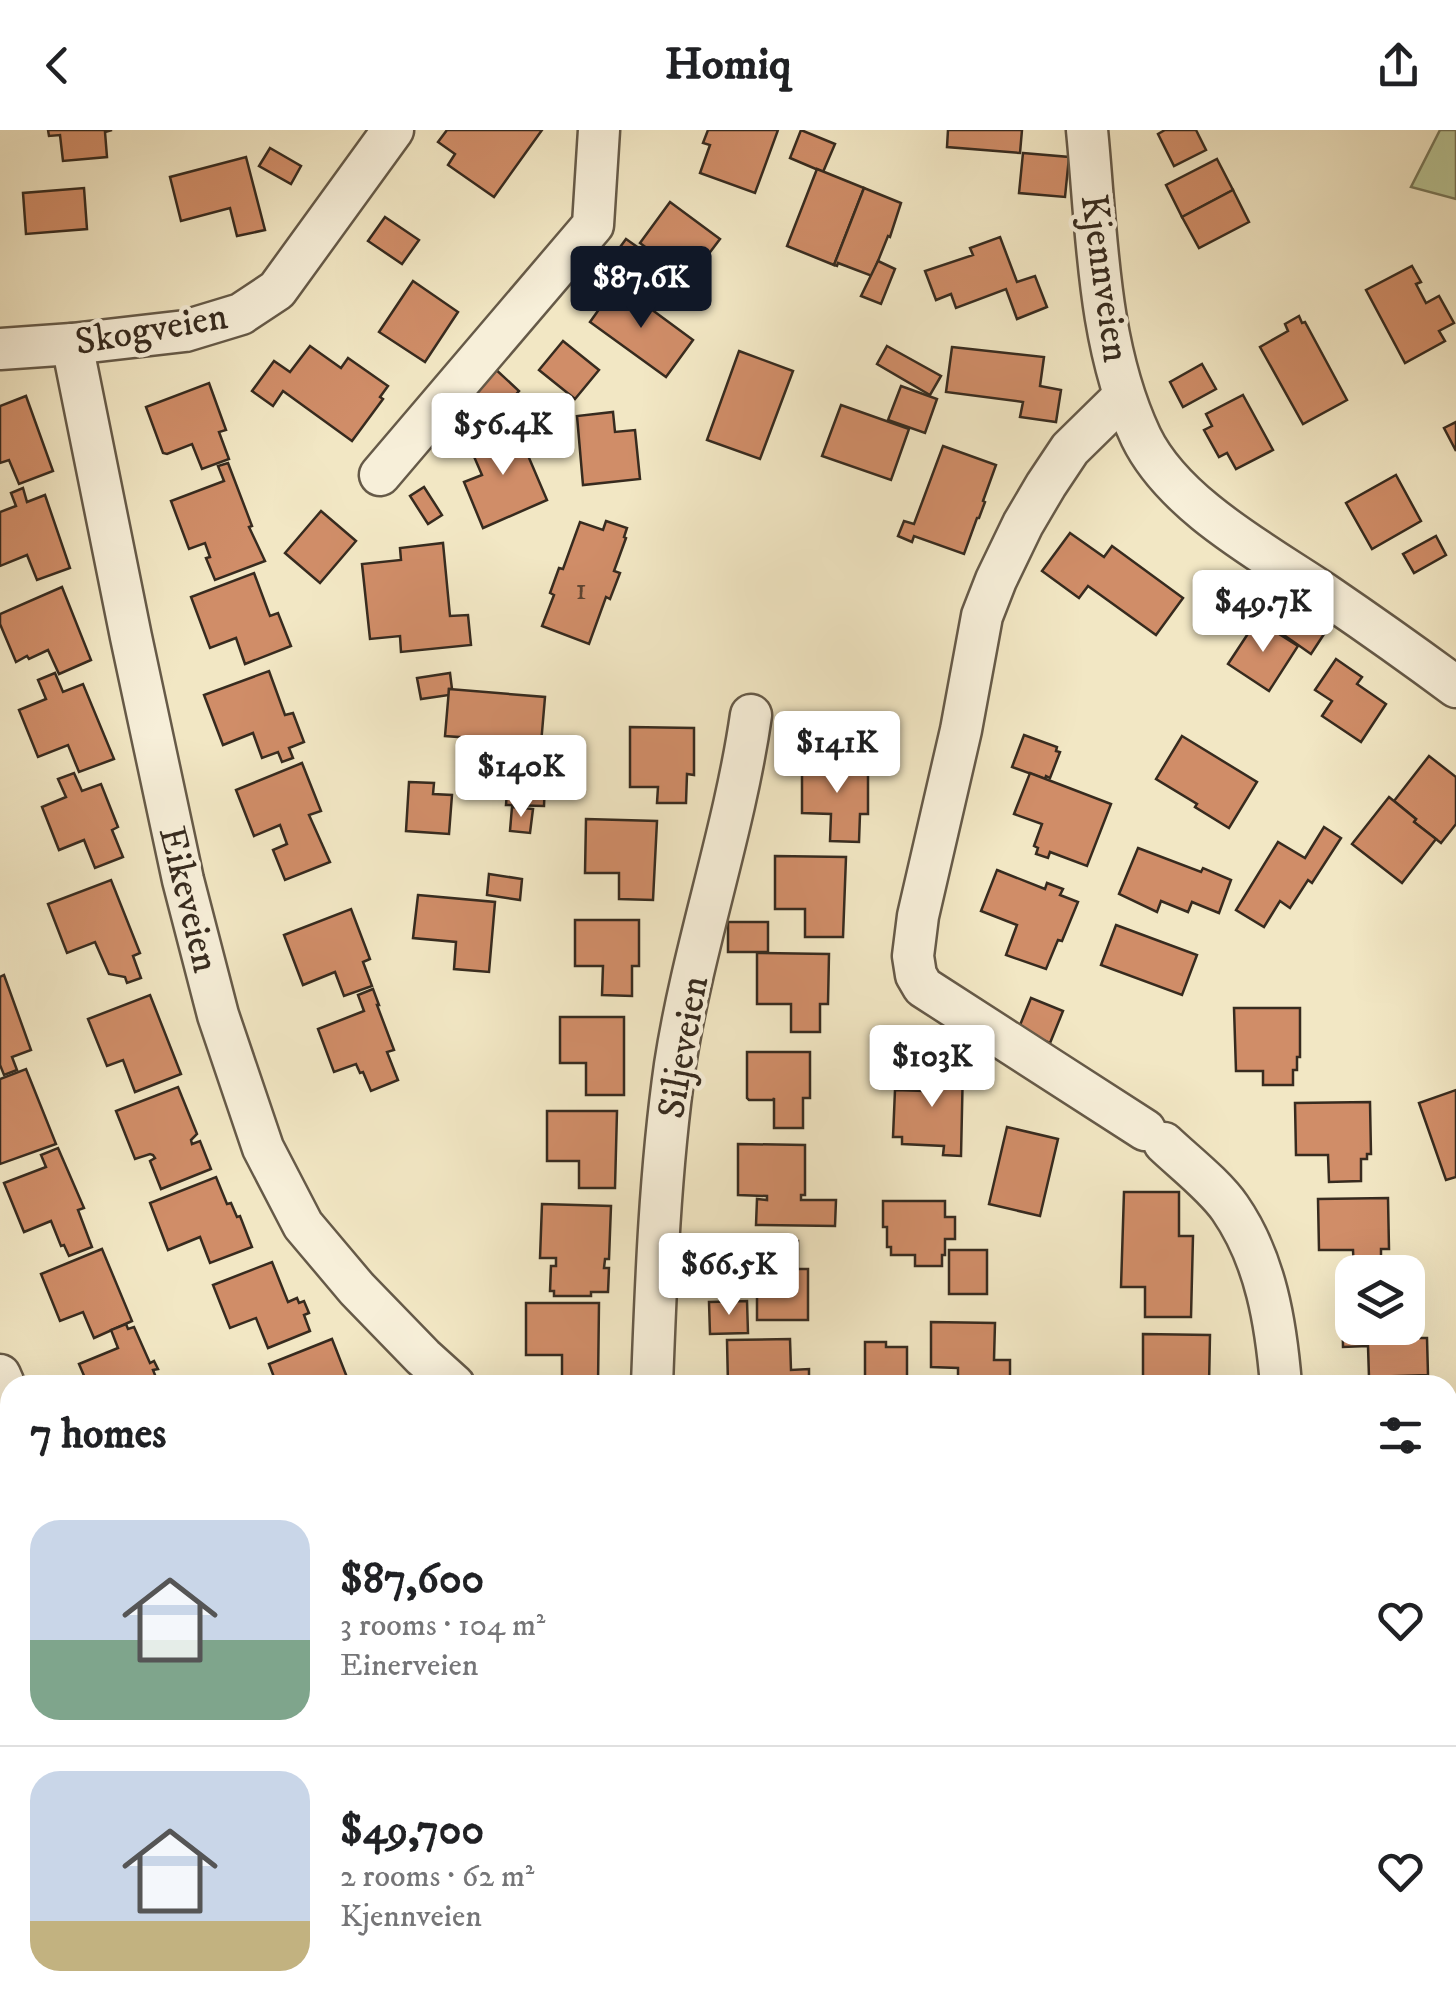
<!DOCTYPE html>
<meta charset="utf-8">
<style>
body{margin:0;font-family:"IM FELL DW Pica",serif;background:#f6f6f6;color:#202124;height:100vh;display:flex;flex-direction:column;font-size:38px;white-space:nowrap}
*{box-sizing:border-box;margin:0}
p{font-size:32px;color:#757577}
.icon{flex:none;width:55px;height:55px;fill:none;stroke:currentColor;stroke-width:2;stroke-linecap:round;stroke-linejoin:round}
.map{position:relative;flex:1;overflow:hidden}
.panel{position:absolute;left:0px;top:1245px;width:1458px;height:640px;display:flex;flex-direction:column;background:#fff;border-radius:30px 30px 0 0;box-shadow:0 10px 40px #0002}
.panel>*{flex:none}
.buttons{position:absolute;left:1335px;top:1125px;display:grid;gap:20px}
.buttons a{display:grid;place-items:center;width:90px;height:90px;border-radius:20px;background:#fff;box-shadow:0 10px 40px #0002;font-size:50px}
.price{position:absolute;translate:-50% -85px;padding:0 22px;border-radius:10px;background:#fff;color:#222;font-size:32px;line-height:65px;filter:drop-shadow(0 2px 5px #0008)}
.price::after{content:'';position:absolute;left:50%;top:60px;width:30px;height:22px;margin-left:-15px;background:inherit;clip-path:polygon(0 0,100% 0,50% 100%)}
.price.current{background:#111827;color:#fff}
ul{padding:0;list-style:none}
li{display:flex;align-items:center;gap:30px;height:250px;padding:0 30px}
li+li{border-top:2px solid #e0e0e0}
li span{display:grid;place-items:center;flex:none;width:280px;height:200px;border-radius:30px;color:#555}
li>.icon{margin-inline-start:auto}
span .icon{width:120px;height:120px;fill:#fffc;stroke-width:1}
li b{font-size:42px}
h2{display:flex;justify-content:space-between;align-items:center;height:120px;padding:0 30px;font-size:42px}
header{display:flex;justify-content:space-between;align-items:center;height:130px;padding:0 30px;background:#fff;font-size:45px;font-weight:700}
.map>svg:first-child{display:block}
.green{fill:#b9c595;stroke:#78785a;stroke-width:2.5}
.building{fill:#d08d68;stroke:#372b1f;stroke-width:2.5}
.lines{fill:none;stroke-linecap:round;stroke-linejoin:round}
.street-casing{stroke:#665a48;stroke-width:45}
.street{stroke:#f7efd9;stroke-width:40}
.labels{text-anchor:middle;stroke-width:9;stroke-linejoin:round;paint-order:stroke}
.number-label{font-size:32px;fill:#5d4431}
.street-label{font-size:38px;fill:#372b1f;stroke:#f7efd9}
</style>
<header><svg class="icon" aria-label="back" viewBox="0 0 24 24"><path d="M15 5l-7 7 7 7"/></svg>Homiq<svg class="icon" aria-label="share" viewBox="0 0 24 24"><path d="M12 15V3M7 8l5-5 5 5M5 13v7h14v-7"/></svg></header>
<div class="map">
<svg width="1456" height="1885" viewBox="0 0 1456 1885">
<rect width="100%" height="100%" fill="#f2e7c4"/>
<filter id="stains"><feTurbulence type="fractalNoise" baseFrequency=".002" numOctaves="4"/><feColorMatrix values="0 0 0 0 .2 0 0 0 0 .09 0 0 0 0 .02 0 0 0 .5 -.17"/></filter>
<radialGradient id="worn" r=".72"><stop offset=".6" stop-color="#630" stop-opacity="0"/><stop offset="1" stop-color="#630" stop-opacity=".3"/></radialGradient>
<path class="green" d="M 1440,0 L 1456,0 L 1456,69 L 1411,57 Z"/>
<g class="building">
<path d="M 48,0 L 112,0 L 105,2 L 107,27 L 63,31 L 60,5 L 49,6 Z"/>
<path d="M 447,0 L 542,0 L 494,67 L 448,35 L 455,24 L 438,12 Z"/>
<path d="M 708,0 L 778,0 L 755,63 L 700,43 L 710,15 L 703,13 Z"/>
<path d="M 801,0 L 835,14 L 823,42 L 790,28 Z"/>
<path d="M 948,0 L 1022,0 L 1020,23 L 947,17 Z"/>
<path d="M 1165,0 L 1196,0 L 1206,20 L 1174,36 L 1158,4 Z"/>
<path d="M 270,18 L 301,36 L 291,54 L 259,36 Z"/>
<path d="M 1023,23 L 1069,27 L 1065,67 L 1019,63 Z"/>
<path d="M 246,27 L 265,100 L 237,106 L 230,78 L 181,91 L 170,47 Z"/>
<path d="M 1217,29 L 1233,60 L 1182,87 L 1166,55 Z"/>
<path d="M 817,39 L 864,58 L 834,135 L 787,116 Z"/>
<path d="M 84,58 L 87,99 L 26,104 L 23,63 Z"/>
<path d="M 864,58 L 901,73 L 890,107 L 888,106 L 872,146 L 838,133 L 837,136 L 834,135 Z"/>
<path d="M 1233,60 L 1249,92 L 1199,118 L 1182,87 Z"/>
<path d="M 670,72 L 720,109 L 689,150 L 640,113 Z"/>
<path d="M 385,87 L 419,110 L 402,134 L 368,111 Z"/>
<path d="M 1000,107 L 1017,152 L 1035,146 L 1047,177 L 1017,189 L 1006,159 L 956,178 L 951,164 L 936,170 L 925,141 L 973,125 L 970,118 Z"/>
<path d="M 626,109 L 677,145 L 655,176 L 604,139 Z"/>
<path d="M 878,131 L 895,139 L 881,174 L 861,166 Z"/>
<path d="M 1412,136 L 1421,152 L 1416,154 L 1426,173 L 1439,166 L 1454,193 L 1439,201 L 1445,211 L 1405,233 L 1366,160 Z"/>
<path d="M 413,151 L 458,182 L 425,232 L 379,202 Z"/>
<path d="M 617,154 L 693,210 L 666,247 L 590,192 Z"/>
<path d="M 1299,186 L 1302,193 L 1305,192 L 1347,270 L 1303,294 L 1260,217 L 1288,201 L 1285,194 Z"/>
<path d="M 563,211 L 599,240 L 575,269 L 539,240 Z"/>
<path d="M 310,216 L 341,238 L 348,228 L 388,256 L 380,267 L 383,269 L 352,311 L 283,261 L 273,276 L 252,261 L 274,231 L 290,242 Z"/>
<path d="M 887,216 L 941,246 L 930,265 L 877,234 Z"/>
<path d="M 952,217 L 1044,227 L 1040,256 L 1061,260 L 1056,292 L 1020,287 L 1023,272 L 946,262 Z"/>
<path d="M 739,221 L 793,241 L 760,329 L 707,310 Z"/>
<path d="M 1202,234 L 1216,259 L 1183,277 L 1170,252 Z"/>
<path d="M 492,236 L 519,261 L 494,288 L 467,263 Z"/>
<path d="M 209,253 L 226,300 L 219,302 L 229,329 L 202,339 L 192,314 L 167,324 L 163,323 L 146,277 Z"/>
<path d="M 901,256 L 937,269 L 925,303 L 888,290 Z"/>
<path d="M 1243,265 L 1273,320 L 1236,339 L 1227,323 L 1219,327 L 1204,300 L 1212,296 L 1206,284 Z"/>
<path d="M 26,266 L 53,341 L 19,354 L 9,330 L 0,333 L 0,276 Z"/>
<path d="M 841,275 L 909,299 L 891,350 L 822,326 Z"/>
<path d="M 613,282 L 615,302 L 635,300 L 640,349 L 583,355 L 577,286 Z"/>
<path d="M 1456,292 L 1456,321 L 1444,298 Z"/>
<path d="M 515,295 L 547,370 L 483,398 L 464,352 L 482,345 L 469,315 Z"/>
<path d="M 943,316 L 996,335 L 983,371 L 985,372 L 979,388 L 977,388 L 964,424 L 914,406 L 912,412 L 898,406 L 904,391 L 914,394 Z"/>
<path d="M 228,333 L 252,396 L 249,397 L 265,431 L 215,450 L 206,428 L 210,427 L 205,413 L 189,419 L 171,371 L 224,351 L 218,336 Z"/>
<path d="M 1396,345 L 1421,391 L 1372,419 L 1346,373 Z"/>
<path d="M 424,357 L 442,385 L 428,394 L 410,366 Z"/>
<path d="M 23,358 L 27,372 L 45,365 L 70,438 L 37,450 L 27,425 L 0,436 L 0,382 L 16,376 L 11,363 Z"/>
<path d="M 321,381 L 356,411 L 320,453 L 285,423 Z"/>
<path d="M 606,391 L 627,398 L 624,407 L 626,408 L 614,441 L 620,443 L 610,469 L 606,467 L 589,514 L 542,496 L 554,465 L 550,463 L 559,438 L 563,439 L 580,392 L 603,400 Z"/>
<path d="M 1070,403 L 1104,427 L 1112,416 L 1183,468 L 1156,505 L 1088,456 L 1079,468 L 1042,441 Z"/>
<path d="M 1436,406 L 1446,425 L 1414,443 L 1403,424 Z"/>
<path d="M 443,413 L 450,486 L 468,485 L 471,515 L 401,522 L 400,506 L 370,509 L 362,434 L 401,430 L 400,418 Z"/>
<path d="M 254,443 L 270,486 L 278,483 L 291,516 L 245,534 L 236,508 L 210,518 L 191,467 Z"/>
<path d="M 62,457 L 91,530 L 59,544 L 48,520 L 29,529 L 27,526 L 16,532 L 0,494 L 0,484 Z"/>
<path d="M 1295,481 L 1326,501 L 1311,524 L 1281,503 Z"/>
<path d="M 1257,490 L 1298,516 L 1269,561 L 1228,534 Z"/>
<path d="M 1336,529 L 1362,547 L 1357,554 L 1386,574 L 1361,612 L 1322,586 L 1332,571 L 1315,560 Z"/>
<path d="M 269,541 L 285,585 L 293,583 L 304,612 L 289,618 L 293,628 L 282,632 L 278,622 L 262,628 L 253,603 L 223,615 L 204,565 Z"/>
<path d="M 55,543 L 63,562 L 83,554 L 114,629 L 79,642 L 68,615 L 38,627 L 19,580 L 46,569 L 38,550 Z"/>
<path d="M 450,543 L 452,559 L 449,559 L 449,565 L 421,569 L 417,548 Z"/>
<path d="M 449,559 L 545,567 L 541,614 L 506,611 L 505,615 L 486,614 L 486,609 L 445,606 Z"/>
<path d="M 630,597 L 694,598 L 694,645 L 687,644 L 686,673 L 657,673 L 658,657 L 630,657 Z"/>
<path d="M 1024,605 L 1057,617 L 1056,621 L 1060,622 L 1050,648 L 1046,646 L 1045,649 L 1012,637 Z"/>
<path d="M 1182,606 L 1257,652 L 1229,698 L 1195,677 L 1197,674 L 1156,649 Z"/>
<path d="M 1429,626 L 1456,647 L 1456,694 L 1441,713 L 1414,692 L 1416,689 L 1394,671 Z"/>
<path d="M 802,632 L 868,633 L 868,684 L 860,684 L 859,712 L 830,711 L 831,684 L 802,683 Z"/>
<path d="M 302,633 L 321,681 L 309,685 L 330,732 L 285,750 L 273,720 L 287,714 L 280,695 L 254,706 L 236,660 Z"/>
<path d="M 74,643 L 82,661 L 101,654 L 118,697 L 112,700 L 123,727 L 95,738 L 84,710 L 59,720 L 42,677 L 66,667 L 58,649 Z"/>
<path d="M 1030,643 L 1111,674 L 1087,736 L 1050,722 L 1048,728 L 1036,724 L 1038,718 L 1034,716 L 1042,694 L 1014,684 Z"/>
<path d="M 508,649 L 545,651 L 544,676 L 506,675 Z"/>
<path d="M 409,652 L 434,653 L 433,664 L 452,665 L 449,704 L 406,701 Z"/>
<path d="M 1389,667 L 1416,689 L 1414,692 L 1436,709 L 1402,753 L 1352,714 Z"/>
<path d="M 512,677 L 533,679 L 530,703 L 510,701 Z"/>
<path d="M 586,689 L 657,691 L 653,770 L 619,769 L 619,743 L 585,743 Z"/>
<path d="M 1324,697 L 1341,708 L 1312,753 L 1308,750 L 1290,778 L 1280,771 L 1264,797 L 1236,780 L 1278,712 L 1305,728 Z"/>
<path d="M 1138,718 L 1201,742 L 1203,738 L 1231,750 L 1219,783 L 1192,772 L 1188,782 L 1161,771 L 1157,782 L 1119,764 Z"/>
<path d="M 775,726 L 846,727 L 843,807 L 805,807 L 805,779 L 775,779 Z"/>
<path d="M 997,740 L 1045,759 L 1047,753 L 1063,759 L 1060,765 L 1078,772 L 1062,811 L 1058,810 L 1046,839 L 1006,825 L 1017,795 L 981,781 Z"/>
<path d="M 489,744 L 522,749 L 520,770 L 487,765 Z"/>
<path d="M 111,750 L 140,823 L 133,826 L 141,848 L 127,853 L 125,847 L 109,844 L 95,812 L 67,823 L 48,774 Z"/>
<path d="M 418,765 L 495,772 L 489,842 L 454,839 L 456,812 L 413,808 Z"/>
<path d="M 351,779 L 370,829 L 363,832 L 372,856 L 344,866 L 335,842 L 303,855 L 284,805 Z"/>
<path d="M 575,790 L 639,790 L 639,836 L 632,836 L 632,866 L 602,865 L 603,836 L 575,836 Z"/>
<rect x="728" y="792" width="40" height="30"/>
<path d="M 1116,795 L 1197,825 L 1182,865 L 1101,835 Z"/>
<path d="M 757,823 L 829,824 L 828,874 L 820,874 L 820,902 L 791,902 L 791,874 L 757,874 Z"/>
<path d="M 4,845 L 31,920 L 12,927 L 17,940 L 4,945 L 0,935 L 0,847 Z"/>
<path d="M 373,859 L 379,875 L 377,875 L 394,920 L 387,922 L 398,950 L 371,961 L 363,942 L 360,943 L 356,934 L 334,942 L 318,899 L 364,881 L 358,865 Z"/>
<path d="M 150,865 L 181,944 L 135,962 L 123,930 L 107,936 L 88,889 Z"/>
<path d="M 1031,868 L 1063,881 L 1050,913 L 1018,900 Z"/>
<path d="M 1234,878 L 1300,878 L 1300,927 L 1297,927 L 1297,940 L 1293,940 L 1293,955 L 1263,955 L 1263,941 L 1236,941 Z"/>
<path d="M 560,887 L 624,887 L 624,965 L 586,965 L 586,933 L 560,933 Z"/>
<path d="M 747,922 L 810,922 L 810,968 L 803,968 L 803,998 L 774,998 L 774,968 L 773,970 L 749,970 L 747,968 Z"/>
<path d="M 913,933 L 963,935 L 961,1026 L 943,1025 L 944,1016 L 902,1014 L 902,1007 L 893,1007 L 895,960 L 924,961 L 925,940 L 912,940 Z"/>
<path d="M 26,939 L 56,1014 L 0,1034 L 0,949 Z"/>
<path d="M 178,957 L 197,1004 L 191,1010 L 192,1014 L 200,1011 L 211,1039 L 161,1059 L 150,1031 L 155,1028 L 153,1025 L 150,1024 L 135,1029 L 116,981 Z"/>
<path d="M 1456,960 L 1456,1047 L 1446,1050 L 1419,973 Z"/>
<path d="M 1370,972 L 1371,1024 L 1367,1024 L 1367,1029 L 1361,1029 L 1361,1051 L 1329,1052 L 1328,1025 L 1296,1025 L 1295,973 Z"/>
<path d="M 547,981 L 617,981 L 615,1058 L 579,1058 L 579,1031 L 547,1031 Z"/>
<path d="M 1007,997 L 1058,1009 L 1040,1086 L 989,1074 Z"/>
<path d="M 738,1014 L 805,1015 L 805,1065 L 801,1065 L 801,1070 L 836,1070 L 835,1096 L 756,1095 L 757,1069 L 767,1070 L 767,1066 L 738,1065 Z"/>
<path d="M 58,1018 L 84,1078 L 78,1080 L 92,1117 L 69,1126 L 64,1115 L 61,1116 L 51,1091 L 24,1102 L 4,1053 L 46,1037 L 41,1025 Z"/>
<path d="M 216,1047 L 227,1074 L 231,1073 L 237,1087 L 240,1086 L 252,1117 L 210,1133 L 200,1107 L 168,1120 L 150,1073 Z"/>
<path d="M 1124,1062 L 1179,1062 L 1179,1106 L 1193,1106 L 1191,1187 L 1145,1187 L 1145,1157 L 1121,1157 Z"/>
<path d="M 1388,1068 L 1389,1119 L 1381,1119 L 1381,1142 L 1354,1142 L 1353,1120 L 1319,1120 L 1318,1069 Z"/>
<path d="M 883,1071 L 945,1071 L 945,1087 L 955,1087 L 955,1109 L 945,1109 L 945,1125 L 942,1125 L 942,1136 L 915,1136 L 915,1125 L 891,1125 L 891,1117 L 887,1117 L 887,1097 L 883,1097 Z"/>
<path d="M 542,1074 L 611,1076 L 609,1129 L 605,1129 L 604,1138 L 609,1138 L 608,1162 L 591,1162 L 591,1166 L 554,1166 L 554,1161 L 550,1161 L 551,1136 L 556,1136 L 556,1128 L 540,1128 Z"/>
<path d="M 726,1111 L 798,1111 L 798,1139 L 808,1139 L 808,1190 L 757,1190 L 757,1162 L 726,1162 Z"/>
<path d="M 102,1119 L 132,1191 L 94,1208 L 83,1182 L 60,1191 L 41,1144 Z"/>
<rect x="949" y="1120" width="38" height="44"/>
<path d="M 272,1132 L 288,1172 L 297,1168 L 299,1173 L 304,1171 L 309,1183 L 304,1185 L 310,1201 L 268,1218 L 256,1188 L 230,1198 L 213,1155 Z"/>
<path d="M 1408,1164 L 1412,1164 L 1414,1208 L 1427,1208 L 1428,1245 L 1369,1247 L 1368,1216 L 1343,1217 L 1342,1166 L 1352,1165 L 1352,1198 L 1408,1198 Z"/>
<path d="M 747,1171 L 748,1203 L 710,1204 L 709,1172 Z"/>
<path d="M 526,1173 L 599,1173 L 598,1255 L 562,1255 L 562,1225 L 526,1225 Z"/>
<path d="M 931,1192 L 995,1193 L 994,1230 L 1010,1230 L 1010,1255 L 958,1255 L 958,1238 L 931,1237 Z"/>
<path d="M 126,1194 L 128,1199 L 134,1197 L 150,1233 L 154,1231 L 158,1239 L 153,1240 L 159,1255 L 88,1255 L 79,1234 L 118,1218 L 111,1200 Z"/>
<path d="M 1143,1204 L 1210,1205 L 1209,1255 L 1143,1255 Z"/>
<path d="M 332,1209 L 350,1255 L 277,1255 L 269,1234 Z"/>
<path d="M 790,1209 L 791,1240 L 809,1239 L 809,1255 L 728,1255 L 727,1210 Z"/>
<path d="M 865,1212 L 886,1212 L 886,1217 L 907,1217 L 907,1255 L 865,1255 Z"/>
<path d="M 10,1406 L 10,1485 L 0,1464 L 0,1410 Z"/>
<rect x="1448" y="1512" width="8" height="65"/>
<path d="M 10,1757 L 10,1801 L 0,1775 L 0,1761 Z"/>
<path d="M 115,1875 L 166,1875 L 170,1885 L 119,1885 Z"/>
<path d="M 233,1875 L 275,1875 L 278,1885 L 235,1885 Z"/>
<path d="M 565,1875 L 591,1875 L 578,1885 L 572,1885 Z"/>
<path d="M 747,1875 L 768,1875 L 775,1885 L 734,1885 Z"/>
<path d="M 852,1875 L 912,1875 L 917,1882 L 914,1885 L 851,1885 L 847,1880 Z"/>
</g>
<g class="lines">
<defs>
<g id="street">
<path d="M 1087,0 C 1097,101 1097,214 1141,307 C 1174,375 1264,423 1325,464 C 1369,494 1413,525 1456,557"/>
<path d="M 72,214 L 131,507 L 183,750 L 218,885 L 263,1018 L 303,1095 L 357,1159 L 423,1227 L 454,1255"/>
<path d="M 0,219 L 72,214 L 185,201 L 241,184 L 277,160 L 393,0"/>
<path d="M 1124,266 L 1070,319 L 1046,355 L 1023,394 L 996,450 L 982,486 L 961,600 L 918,786 L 913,826 L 916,845 L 923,857 L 1145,1000"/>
<path d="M 380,345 L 593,95 L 599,0"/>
<path d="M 1164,1013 C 1185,1033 1214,1055 1230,1078 C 1266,1130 1276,1194 1281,1255"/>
<path d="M 0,1245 L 10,1268"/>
<path d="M 652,1255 C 656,1148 660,1041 675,935 C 693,817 734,703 751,585"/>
<path d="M 1448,1669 L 1456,1663"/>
<path d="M 415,1885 L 420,1875"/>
<path d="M 1149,1885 L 1163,1875"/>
</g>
</defs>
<use href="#street" class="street-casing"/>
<use href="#street" class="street"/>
</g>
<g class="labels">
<g class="number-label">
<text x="581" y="469">1</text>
</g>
<g class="street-label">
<text transform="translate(1106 148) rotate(82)" y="13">Kjennveien</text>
<text transform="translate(151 198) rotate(-10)" y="13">Skogveien</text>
<text transform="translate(190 769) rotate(76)" y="13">Eikeveien</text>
<text transform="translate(682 917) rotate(-80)" y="13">Siljeveien</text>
</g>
</g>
<rect width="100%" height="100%" filter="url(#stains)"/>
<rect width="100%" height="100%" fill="url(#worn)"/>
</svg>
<div class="buttons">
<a><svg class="icon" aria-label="layers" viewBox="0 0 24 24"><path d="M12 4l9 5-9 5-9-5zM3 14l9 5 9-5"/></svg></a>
</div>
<b class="price current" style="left:641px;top:201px">$87.6K</b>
<b class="price" style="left:503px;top:348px">$56.4K</b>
<b class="price" style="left:1263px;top:525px">$49.7K</b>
<b class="price" style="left:837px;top:666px">$141K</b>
<b class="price" style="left:521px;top:690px">$140K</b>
<b class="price" style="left:932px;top:980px">$103K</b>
<b class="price" style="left:729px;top:1188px">$66.5K</b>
<section class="panel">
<h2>7 homes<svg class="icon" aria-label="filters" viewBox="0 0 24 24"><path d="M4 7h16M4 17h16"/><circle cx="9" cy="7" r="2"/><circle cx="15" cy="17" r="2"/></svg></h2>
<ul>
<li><span style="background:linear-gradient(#c9d6e8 60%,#7fa58c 0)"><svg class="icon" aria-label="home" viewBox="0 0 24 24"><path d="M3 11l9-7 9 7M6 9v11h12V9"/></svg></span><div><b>$87,600</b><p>3 rooms · 104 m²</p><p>Einerveien</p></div><svg class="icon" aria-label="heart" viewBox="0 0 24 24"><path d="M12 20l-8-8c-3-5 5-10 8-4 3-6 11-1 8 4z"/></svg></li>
<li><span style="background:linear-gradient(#c9d6e8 75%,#c2b280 0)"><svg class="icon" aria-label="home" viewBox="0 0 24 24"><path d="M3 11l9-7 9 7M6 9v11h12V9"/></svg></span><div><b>$49,700</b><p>2 rooms · 62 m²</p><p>Kjennveien</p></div><svg class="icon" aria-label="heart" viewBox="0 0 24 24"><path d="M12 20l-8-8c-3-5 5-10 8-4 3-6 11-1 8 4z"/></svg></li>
</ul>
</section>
</div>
